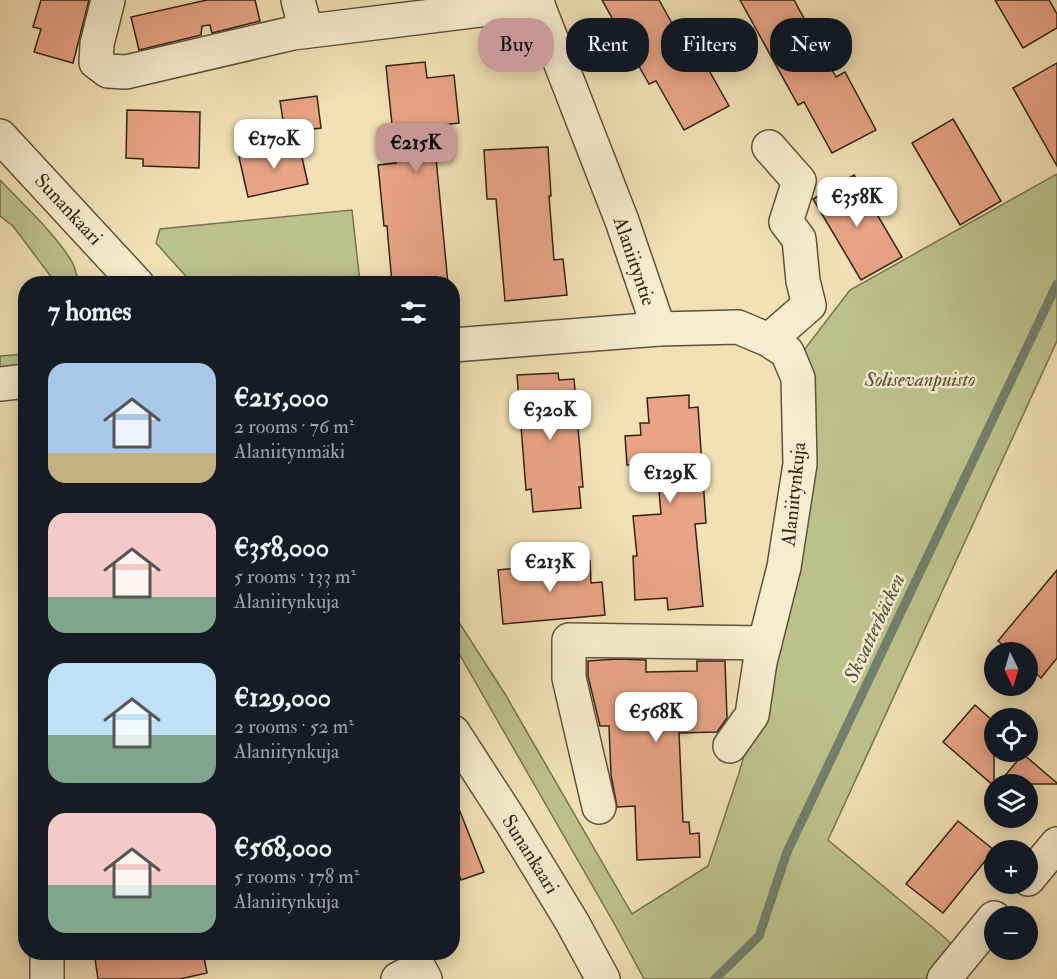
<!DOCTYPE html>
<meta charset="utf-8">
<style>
body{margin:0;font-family:"IM FELL Double Pica",serif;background:#242831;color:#f1f3f6;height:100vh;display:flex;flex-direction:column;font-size:22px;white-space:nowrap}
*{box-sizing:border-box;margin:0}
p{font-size:20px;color:#9ea1a6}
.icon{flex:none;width:33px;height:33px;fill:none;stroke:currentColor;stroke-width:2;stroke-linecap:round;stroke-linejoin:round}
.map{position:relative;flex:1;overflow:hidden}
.side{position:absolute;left:18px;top:276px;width:442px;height:684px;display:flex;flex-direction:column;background:#171b24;border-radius:24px;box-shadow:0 3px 15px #0003}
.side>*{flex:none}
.hud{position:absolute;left:478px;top:18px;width:488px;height:54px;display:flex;gap:12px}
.needle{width:39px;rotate:175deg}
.fabs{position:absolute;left:984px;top:642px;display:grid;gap:12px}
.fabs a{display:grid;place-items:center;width:54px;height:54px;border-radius:50%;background:#171b24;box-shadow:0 3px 15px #0003;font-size:30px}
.price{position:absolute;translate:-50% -51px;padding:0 14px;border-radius:12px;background:#fff;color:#222;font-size:20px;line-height:39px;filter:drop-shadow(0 2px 3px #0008)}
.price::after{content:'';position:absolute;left:50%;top:36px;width:18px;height:14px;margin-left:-9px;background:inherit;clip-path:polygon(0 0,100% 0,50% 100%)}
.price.on{background:#c59692;color:#111}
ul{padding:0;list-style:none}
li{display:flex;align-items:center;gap:18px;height:150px;padding:0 30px}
li span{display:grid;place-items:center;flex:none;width:168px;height:120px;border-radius:18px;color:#555}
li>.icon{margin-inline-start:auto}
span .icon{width:72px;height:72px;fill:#fffc;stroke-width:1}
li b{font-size:26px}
h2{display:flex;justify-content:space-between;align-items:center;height:72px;padding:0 30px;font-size:26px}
.tag{padding:0 21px;border-radius:24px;background:#171b24;box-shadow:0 3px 15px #0003;font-size:21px;line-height:54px}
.tag.on{background:#c59692;color:#111}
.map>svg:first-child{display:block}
.green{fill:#bcc28c;stroke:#787250;stroke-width:1.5}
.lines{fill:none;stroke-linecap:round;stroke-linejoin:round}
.stream{stroke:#72806d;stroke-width:9}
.building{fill:#e8a485;stroke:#332314;stroke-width:1.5}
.minor-casing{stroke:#62523c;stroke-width:36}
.minor{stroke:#f6eccf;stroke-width:33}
.labels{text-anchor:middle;stroke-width:5;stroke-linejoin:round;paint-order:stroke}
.street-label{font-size:20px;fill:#332314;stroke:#f6eccf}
.park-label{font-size:20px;font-style:italic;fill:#554b32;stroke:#f6eccf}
.water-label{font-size:21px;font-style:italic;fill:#525240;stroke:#f6eccf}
</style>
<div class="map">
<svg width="1057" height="979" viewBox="0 0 1057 979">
<rect width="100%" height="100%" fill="#f1e1b5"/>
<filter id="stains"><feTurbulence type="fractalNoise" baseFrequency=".00333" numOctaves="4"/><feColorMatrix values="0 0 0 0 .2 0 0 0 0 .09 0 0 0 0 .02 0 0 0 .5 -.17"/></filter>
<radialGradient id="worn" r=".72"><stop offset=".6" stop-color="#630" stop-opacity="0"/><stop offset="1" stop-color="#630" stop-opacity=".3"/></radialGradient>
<g class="green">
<path d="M 1057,174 L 1057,341 L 828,840 L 943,936 L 958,951 L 927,979 L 644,979 L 615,925 L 453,643 L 453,613 L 505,694 L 632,914 L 708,866 L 738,776 L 788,607 L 801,354 L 850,290 Z"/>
<path d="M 0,180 C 23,204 50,229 69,257 C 74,264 77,275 78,283 L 53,283 L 52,278 L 13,226 L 0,216 Z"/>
<path d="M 352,210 L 360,283 L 192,283 L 156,243 L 160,229 Z"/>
<path d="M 25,354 L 25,367 L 0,370 L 0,356 Z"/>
</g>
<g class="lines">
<path class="stream" d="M 715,979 L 759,936 L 787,852 L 1057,284"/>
</g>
<g class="building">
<path d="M 41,0 L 89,0 L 73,63 L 34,52 L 41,29 L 33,27 Z"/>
<path d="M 207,0 L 255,0 L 260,21 L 212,33 L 210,25 L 202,26 L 201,35 L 139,50 L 131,17 Z"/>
<path d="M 602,0 L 659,0 L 689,54 L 697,49 L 729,106 L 684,130 L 656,81 L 649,84 Z"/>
<path d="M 740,0 L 794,0 L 836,77 L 845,72 L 876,130 L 832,153 L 804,102 L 798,105 Z"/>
<path d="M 995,0 L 1049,0 L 1057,14 L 1057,28 L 1023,48 Z"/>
<path d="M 425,62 L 427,78 L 454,75 L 459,123 L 433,126 L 448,284 L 392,284 L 387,226 L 384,226 L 378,165 L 396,163 L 386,66 Z"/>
<path d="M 1057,63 L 1057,166 L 1013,88 Z"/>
<path d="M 317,96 L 321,128 L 285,133 L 280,101 Z"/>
<path d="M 127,110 L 200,112 L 199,168 L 143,166 L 143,159 L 126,158 Z"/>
<path d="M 953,119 L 1001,201 L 960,225 L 912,143 Z"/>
<path d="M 299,144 L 308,184 L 248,197 L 239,157 Z"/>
<path d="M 548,147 L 551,196 L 549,196 L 554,260 L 563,259 L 567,295 L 505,301 L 496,199 L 487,199 L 484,150 Z"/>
<path d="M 854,175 L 902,257 L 861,280 L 813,199 Z"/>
<path d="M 558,373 L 559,380 L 574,379 L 583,487 L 579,487 L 581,508 L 533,512 L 531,489 L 526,490 L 517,375 Z"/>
<path d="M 689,395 L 689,408 L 698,407 L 706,523 L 695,524 L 703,606 L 668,610 L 667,598 L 635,600 L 633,556 L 637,556 L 633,516 L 661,514 L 657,467 L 644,468 L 644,464 L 627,465 L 625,436 L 641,435 L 640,423 L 649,423 L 647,398 Z"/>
<path d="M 590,561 L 591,583 L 602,582 L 605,615 L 503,624 L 498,570 Z"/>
<path d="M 1057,570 L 1057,658 L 1041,678 L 1028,666 L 1028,652 L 1011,652 L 998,641 Z"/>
<path d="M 617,659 L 646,660 L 646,672 L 697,671 L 697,661 L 725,661 L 727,718 L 717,732 L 679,733 L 683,822 L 689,822 L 690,834 L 699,833 L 700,857 L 637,860 L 635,806 L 617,807 L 611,775 L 609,726 L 600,726 L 588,676 L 588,661 Z"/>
<path d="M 975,705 L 994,722 L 994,786 L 943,742 Z"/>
<path d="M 1023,754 L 1057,783 L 1057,784 L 998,784 Z"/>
<path d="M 455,799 L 484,872 L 461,880 L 458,872 L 453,874 L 453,800 Z"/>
<path d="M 958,821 L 994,850 L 943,913 L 906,884 Z"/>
<path d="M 94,952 L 203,952 L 207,973 L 180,979 L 98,979 Z"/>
</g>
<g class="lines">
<defs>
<g id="minor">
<path d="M 108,0 L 97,44 L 96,62 L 108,71 L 126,72 L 293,33 L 538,3"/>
<path d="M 298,0 L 306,31"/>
<path d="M 536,0 L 622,221 L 659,329"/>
<path d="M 0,136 L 137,284"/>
<path d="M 769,147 L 799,181 L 786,222 L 799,239 L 803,281 L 809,305 L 769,340"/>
<path d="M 453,345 L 659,329 L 738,327 L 769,340 L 787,352 L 798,378 L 800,464 L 784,567 L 760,662 L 752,715 L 730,746"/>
<path d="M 0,384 L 26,381"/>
<path d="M 453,732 L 510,820 L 572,922 L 603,979"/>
<path d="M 599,807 L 569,678 L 569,640 L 765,643"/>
<path d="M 1028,879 L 1057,844"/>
<path d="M 47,979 L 47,952"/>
<path d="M 398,979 L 419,968 L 425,979"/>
<path d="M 944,979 L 994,918"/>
</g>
</defs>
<use href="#minor" class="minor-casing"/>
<use href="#minor" class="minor"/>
</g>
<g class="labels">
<g class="street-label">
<text transform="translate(69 209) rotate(47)" y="7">Sunankaari</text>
<text transform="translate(635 261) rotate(71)" y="7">Alaniityntie</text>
<text transform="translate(793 494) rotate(-84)" y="7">Alaniitynkuja</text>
<text transform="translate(531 854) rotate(58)" y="7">Sunankaari</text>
</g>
<g class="park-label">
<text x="920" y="386">Solisevanpuisto</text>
</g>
<g class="water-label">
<text transform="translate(874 628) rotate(-65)" y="7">Skvatterbäcken</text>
</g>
</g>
<rect width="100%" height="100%" filter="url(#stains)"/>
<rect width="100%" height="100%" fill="url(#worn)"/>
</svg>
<div class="fabs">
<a><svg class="needle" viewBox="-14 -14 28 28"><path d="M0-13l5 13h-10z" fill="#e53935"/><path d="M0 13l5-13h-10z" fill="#9ea1a6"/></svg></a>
<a><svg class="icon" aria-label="locate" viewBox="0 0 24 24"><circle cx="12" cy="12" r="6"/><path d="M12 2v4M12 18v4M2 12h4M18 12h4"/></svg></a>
<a><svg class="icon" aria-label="layers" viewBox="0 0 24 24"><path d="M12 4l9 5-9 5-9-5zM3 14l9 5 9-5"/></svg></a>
<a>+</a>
<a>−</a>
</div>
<b class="price" style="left:274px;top:170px">€170K</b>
<b class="price on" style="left:416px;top:174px">€215K</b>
<b class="price" style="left:857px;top:228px">€358K</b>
<b class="price" style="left:550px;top:441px">€320K</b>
<b class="price" style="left:670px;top:504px">€129K</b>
<b class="price" style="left:550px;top:593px">€213K</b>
<b class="price" style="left:656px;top:743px">€568K</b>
<div class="hud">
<a class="tag on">Buy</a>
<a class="tag">Rent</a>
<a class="tag">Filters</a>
<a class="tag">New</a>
</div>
<section class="side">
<h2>7 homes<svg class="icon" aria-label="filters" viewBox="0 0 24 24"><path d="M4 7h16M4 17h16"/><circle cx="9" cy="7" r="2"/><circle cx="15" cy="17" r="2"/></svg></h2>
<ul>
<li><span style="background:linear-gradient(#a9c7e8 75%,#c2b280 0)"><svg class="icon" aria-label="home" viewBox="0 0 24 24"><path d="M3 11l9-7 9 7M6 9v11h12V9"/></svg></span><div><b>€215,000</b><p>2 rooms · 76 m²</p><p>Alaniitynmäki</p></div></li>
<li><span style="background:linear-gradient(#f6c9c9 70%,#7fa58c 0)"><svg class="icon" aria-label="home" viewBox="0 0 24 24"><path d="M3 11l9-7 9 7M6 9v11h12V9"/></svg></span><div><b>€358,000</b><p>5 rooms · 133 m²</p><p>Alaniitynkuja</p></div></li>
<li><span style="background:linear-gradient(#bfe0f5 60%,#7fa58c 0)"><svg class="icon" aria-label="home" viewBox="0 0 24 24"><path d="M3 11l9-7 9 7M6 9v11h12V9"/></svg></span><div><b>€129,000</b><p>2 rooms · 52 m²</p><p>Alaniitynkuja</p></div></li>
<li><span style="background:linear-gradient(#f6c9c9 60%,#7fa58c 0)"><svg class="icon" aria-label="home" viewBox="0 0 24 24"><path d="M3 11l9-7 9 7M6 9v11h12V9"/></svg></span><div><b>€568,000</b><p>5 rooms · 178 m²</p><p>Alaniitynkuja</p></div></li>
</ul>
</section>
</div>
